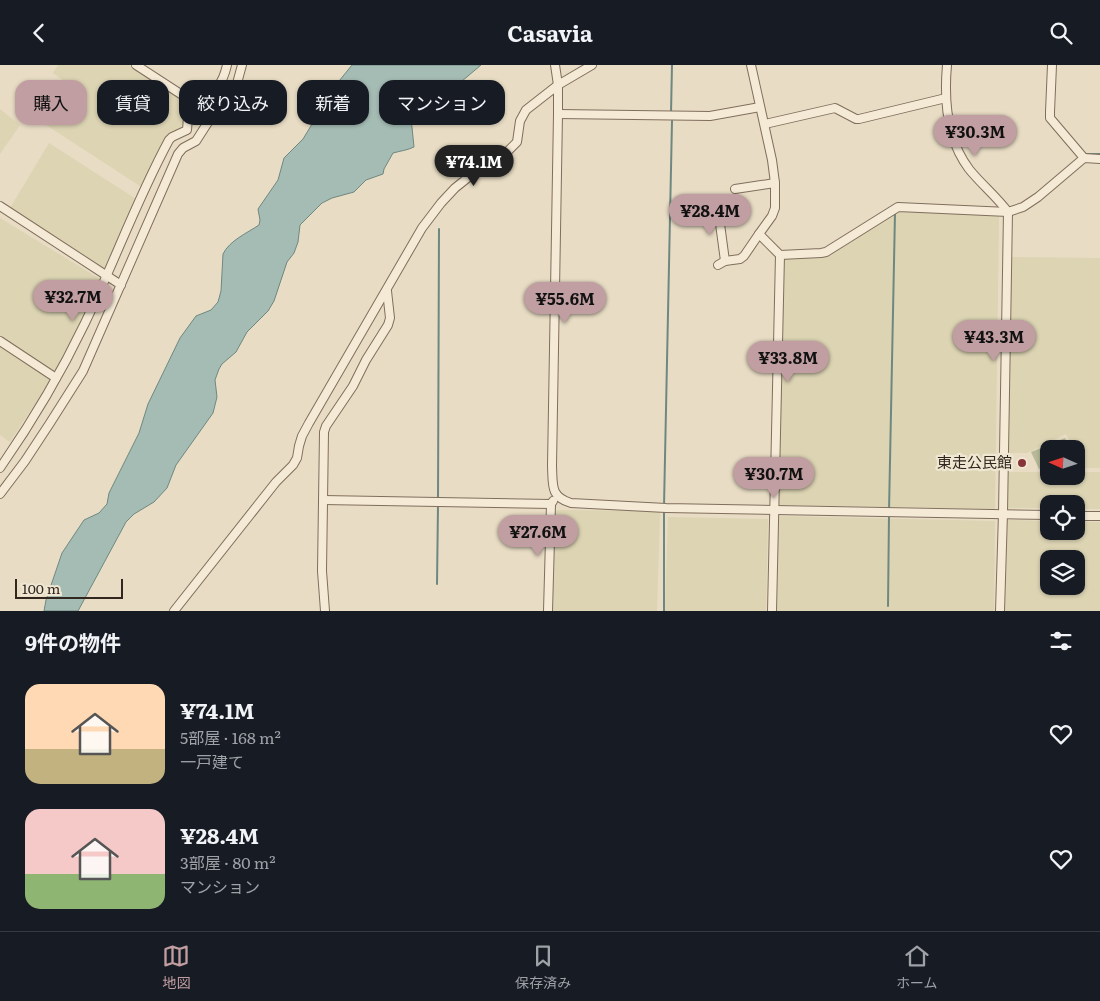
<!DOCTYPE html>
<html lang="ja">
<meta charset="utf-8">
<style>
body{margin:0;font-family:Literata,"Noto Sans JP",serif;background:#242831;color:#f1f3f6;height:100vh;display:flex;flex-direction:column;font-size:19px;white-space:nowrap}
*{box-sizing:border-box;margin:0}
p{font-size:16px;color:#9ea1a6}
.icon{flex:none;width:28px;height:28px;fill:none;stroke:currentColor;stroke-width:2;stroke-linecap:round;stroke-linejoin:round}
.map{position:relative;height:546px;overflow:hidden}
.drawer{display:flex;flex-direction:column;background:#171b24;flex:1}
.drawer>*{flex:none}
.hud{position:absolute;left:15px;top:15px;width:500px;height:45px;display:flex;gap:10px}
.needle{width:32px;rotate:273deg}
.tools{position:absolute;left:1040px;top:375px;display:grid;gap:10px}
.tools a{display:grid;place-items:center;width:45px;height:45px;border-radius:10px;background:#171b24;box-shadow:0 1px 4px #0004;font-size:25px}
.scale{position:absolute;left:15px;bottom:12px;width:108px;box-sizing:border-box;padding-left:5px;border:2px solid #32271f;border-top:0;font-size:14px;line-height:18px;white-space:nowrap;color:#32271f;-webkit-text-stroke:4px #f0e7d3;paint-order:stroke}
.price{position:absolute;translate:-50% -42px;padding:0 11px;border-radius:18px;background:#c19ea1;color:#111;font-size:16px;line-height:32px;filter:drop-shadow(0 1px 2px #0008)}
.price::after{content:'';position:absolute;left:50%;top:30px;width:15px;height:11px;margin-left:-8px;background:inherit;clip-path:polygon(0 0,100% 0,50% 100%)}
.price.active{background:#222;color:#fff}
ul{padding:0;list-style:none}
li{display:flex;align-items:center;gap:15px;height:125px;padding:0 25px}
li span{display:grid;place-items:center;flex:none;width:140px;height:100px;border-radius:15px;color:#555}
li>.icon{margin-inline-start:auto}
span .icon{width:60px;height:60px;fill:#fffc;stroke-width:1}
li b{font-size:21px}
h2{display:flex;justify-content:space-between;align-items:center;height:60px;padding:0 25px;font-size:21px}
.tag{padding:0 18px;border-radius:15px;background:#171b24;box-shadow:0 1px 4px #0004;font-size:18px;line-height:45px}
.tag.active{background:#c19ea1;color:#111}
header{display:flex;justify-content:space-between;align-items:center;height:65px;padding:0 25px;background:#171b24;font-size:22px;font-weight:700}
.tab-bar{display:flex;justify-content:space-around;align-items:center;height:70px;border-top:1px solid #363941;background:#171b24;font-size:14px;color:#9ea1a6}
.tab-bar a{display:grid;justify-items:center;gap:2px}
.tab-bar .active{color:#c19ea1}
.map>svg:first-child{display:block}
.farmland{fill:#dcd4b3;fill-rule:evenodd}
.cemetery{fill:#b7ba98}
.water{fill:#a5bcb4;stroke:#6e8881}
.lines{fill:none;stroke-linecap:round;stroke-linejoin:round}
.stream{stroke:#6e8881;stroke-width:2}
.minor-casing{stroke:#806e5d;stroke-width:10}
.minor{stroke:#f4ead6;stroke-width:8}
.poi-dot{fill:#873539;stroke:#f0e7d3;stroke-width:2}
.labels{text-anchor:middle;stroke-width:4.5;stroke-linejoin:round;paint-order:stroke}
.poi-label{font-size:15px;fill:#32271f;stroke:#f0e7d3;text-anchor:end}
</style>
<header><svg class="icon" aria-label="back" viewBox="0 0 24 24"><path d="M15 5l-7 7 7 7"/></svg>Casavia<svg class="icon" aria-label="search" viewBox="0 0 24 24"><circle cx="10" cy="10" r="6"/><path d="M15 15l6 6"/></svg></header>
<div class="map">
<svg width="1100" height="546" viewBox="0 0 1100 546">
<rect width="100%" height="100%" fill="#e8dcc4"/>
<g class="farmland">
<path d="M 58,0 L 129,0 L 189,40 L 184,51 L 182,64 L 167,71 L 143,123 L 40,56 L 67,18 L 53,8 Z"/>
<path d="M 0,44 L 20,60 L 0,89 Z"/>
<path d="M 49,78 L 136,134 L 105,206 L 10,143 Z"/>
<path d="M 900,145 L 999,151 L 995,444 L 777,440 L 783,192 L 821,191 Z"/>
<path d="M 0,153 L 100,214 L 83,254 L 55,308 L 0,271 L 0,174 L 1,172 L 0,173 Z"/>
<path d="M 1009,192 L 1100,193 L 1100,403 L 1076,403 L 1076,384 L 1074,384 L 1066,369 L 1027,388 L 1004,388 Z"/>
<path d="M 0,280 L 51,314 L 10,377 L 0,370 Z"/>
<path d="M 1004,407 L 1049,407 L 1049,411 L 1076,411 L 1076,407 L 1100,407 L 1100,444 L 1076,444 L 1076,439 L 1049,439 L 1049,443 L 1005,443 Z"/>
<path d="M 557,445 L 660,446 L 657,546 L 550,546 L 553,451 Z"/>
<path d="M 776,451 L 995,456 L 994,546 L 775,546 Z"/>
<path d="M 668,452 L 768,454 L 766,546 L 665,546 Z"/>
<path d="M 1005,455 L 1049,456 L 1049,466 L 1076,466 L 1076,457 L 1100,457 L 1100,546 L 1003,546 ZM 1049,494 L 1076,494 L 1076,521 L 1049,521 Z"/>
</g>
<path class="cemetery" d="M 1065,373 L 1070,384 L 1049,384 L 1049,399 L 1039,404 L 1031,387 Z"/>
<path class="water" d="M 352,0 L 481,0 L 449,27 L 433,28 L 426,38 L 413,48 L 411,53 L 414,82 C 408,85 400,86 393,88 L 384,104 L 383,109 L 366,115 L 354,127 L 332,133 L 322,138 L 300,160 L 298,177 L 294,188 L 287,197 L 274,236 L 268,246 L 247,267 L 236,287 L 222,299 L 219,304 L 215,315 L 217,332 L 213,348 L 176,400 L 167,423 L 154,437 L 134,449 L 126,457 L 78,546 L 44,546 L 46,535 L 62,488 L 84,455 L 99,448 L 107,439 L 109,428 L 139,368 L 148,339 L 180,273 L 196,251 L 211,245 L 218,237 L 221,226 L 223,189 C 229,176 247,168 259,160 L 260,155 L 258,144 L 278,115 L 284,93 L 303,74 L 320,46 L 327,31 Z"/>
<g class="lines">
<g class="stream">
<path d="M 671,48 L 672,0"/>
<path d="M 1084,89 L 1100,89"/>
<path d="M 438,433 L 439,164"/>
<path d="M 664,441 L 672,56"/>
<path d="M 889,446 L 895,148"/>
<path d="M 437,519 L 438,441"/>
<path d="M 888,541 L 889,450"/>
<path d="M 664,546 L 664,446"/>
</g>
<defs>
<g id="minor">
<path d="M 136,0 L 193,37"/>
<path d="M 555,0 L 558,20 L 558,49 L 552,401 C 553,420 550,432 571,438 L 666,443 L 1049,450"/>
<path d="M 751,0 L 772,95 L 775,118 L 775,143 L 772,151 L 759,169 L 780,190 L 821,188 L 826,187 L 898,142 L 1008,147 L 1023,142 L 1038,132 L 1084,93 L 1100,94"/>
<path d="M 947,0 C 944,34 947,75 969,104 C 981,119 996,131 1008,147 L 1003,448 L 1000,546"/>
<path d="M 1052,0 L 1050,47 L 1050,53 L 1084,93"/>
<path d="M 558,49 L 710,51 L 760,42"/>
<path d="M 765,59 L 835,43 L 856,54 L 859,54 L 946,33"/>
<path d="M 735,124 L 775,118"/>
<path d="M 0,141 L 121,220"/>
<path d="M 718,144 L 725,196"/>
<path d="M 718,200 L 725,196 L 740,194 L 744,191 L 759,169"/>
<path d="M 0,276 L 56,313"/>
<path d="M 0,403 C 32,357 61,308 85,258 C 114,198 137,134 169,75 L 172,72 L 187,65 L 188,52 L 193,37 C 213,24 221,26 227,0"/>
<path d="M 0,429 L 25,396 L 50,358 L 83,306 L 178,89 L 183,83 L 196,76 L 212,51 L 221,41 L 236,22 L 242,0"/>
<path d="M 323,435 L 551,439"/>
<path d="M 1076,451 L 1100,451"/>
<path d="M 174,546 L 276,417 L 293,400 L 297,393 L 299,381 L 302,371 L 309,358 L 422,163 L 441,138 L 455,123 L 470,111 L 493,98 L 506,88 L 517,77 L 520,56 L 526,45 L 558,20 L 592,0"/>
<path d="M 325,546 L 322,506 L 324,367 L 326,361 L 353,321 L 366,295 L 388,260 L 390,253 L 387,226"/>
<path d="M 548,546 L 551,439 L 553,436"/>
<path d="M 772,546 L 780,190"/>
</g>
</defs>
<use href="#minor" class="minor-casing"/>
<use href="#minor" class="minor"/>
</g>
<circle class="poi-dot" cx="1022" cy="398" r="5"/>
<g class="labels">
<g class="poi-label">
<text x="1012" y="403">東走公民館</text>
</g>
</g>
</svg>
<div class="tools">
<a><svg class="needle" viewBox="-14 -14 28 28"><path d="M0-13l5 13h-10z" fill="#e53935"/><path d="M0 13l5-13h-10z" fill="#9ea1a6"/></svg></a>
<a><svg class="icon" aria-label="locate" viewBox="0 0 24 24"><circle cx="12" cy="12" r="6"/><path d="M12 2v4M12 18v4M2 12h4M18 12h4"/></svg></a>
<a><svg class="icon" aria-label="layers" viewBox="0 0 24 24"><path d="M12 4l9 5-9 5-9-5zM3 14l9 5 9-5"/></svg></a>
</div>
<div class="scale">100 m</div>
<b class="price" style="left:975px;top:92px">¥30.3M</b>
<b class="price active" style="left:474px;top:122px">¥74.1M</b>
<b class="price" style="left:710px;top:171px">¥28.4M</b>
<b class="price" style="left:73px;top:257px">¥32.7M</b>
<b class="price" style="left:565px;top:259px">¥55.6M</b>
<b class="price" style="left:994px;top:297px">¥43.3M</b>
<b class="price" style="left:788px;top:318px">¥33.8M</b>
<b class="price" style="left:774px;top:434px">¥30.7M</b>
<b class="price" style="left:538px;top:492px">¥27.6M</b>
<div class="hud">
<a class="tag active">購入</a>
<a class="tag">賃貸</a>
<a class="tag">絞り込み</a>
<a class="tag">新着</a>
<a class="tag">マンション</a>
</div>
</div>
<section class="drawer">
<h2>9件の物件<svg class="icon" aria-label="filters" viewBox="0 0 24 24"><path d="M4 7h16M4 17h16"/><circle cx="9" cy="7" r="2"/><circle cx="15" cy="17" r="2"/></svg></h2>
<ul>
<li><span style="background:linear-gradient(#ffd9b3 65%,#c2b280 0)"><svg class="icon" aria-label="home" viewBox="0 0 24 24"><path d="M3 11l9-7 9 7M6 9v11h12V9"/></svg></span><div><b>¥74.1M</b><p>5部屋 · 168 m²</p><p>一戸建て</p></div><svg class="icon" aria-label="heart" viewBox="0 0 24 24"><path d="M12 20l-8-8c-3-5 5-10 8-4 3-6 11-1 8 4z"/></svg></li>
<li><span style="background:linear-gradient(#f6c9c9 65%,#8fb573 0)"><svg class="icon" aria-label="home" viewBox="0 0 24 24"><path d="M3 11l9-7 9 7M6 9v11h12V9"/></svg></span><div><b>¥28.4M</b><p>3部屋 · 80 m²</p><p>マンション</p></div><svg class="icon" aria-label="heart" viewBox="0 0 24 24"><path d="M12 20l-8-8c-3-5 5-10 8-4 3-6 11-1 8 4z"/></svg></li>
</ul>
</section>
<nav class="tab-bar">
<a class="active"><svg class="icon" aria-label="map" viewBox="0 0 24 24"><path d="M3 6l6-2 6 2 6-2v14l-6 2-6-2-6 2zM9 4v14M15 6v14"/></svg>地図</a>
<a><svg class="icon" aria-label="saved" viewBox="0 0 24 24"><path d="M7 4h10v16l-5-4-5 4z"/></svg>保存済み</a>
<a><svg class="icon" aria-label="home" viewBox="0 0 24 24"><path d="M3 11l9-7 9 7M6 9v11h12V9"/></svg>ホーム</a>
</nav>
